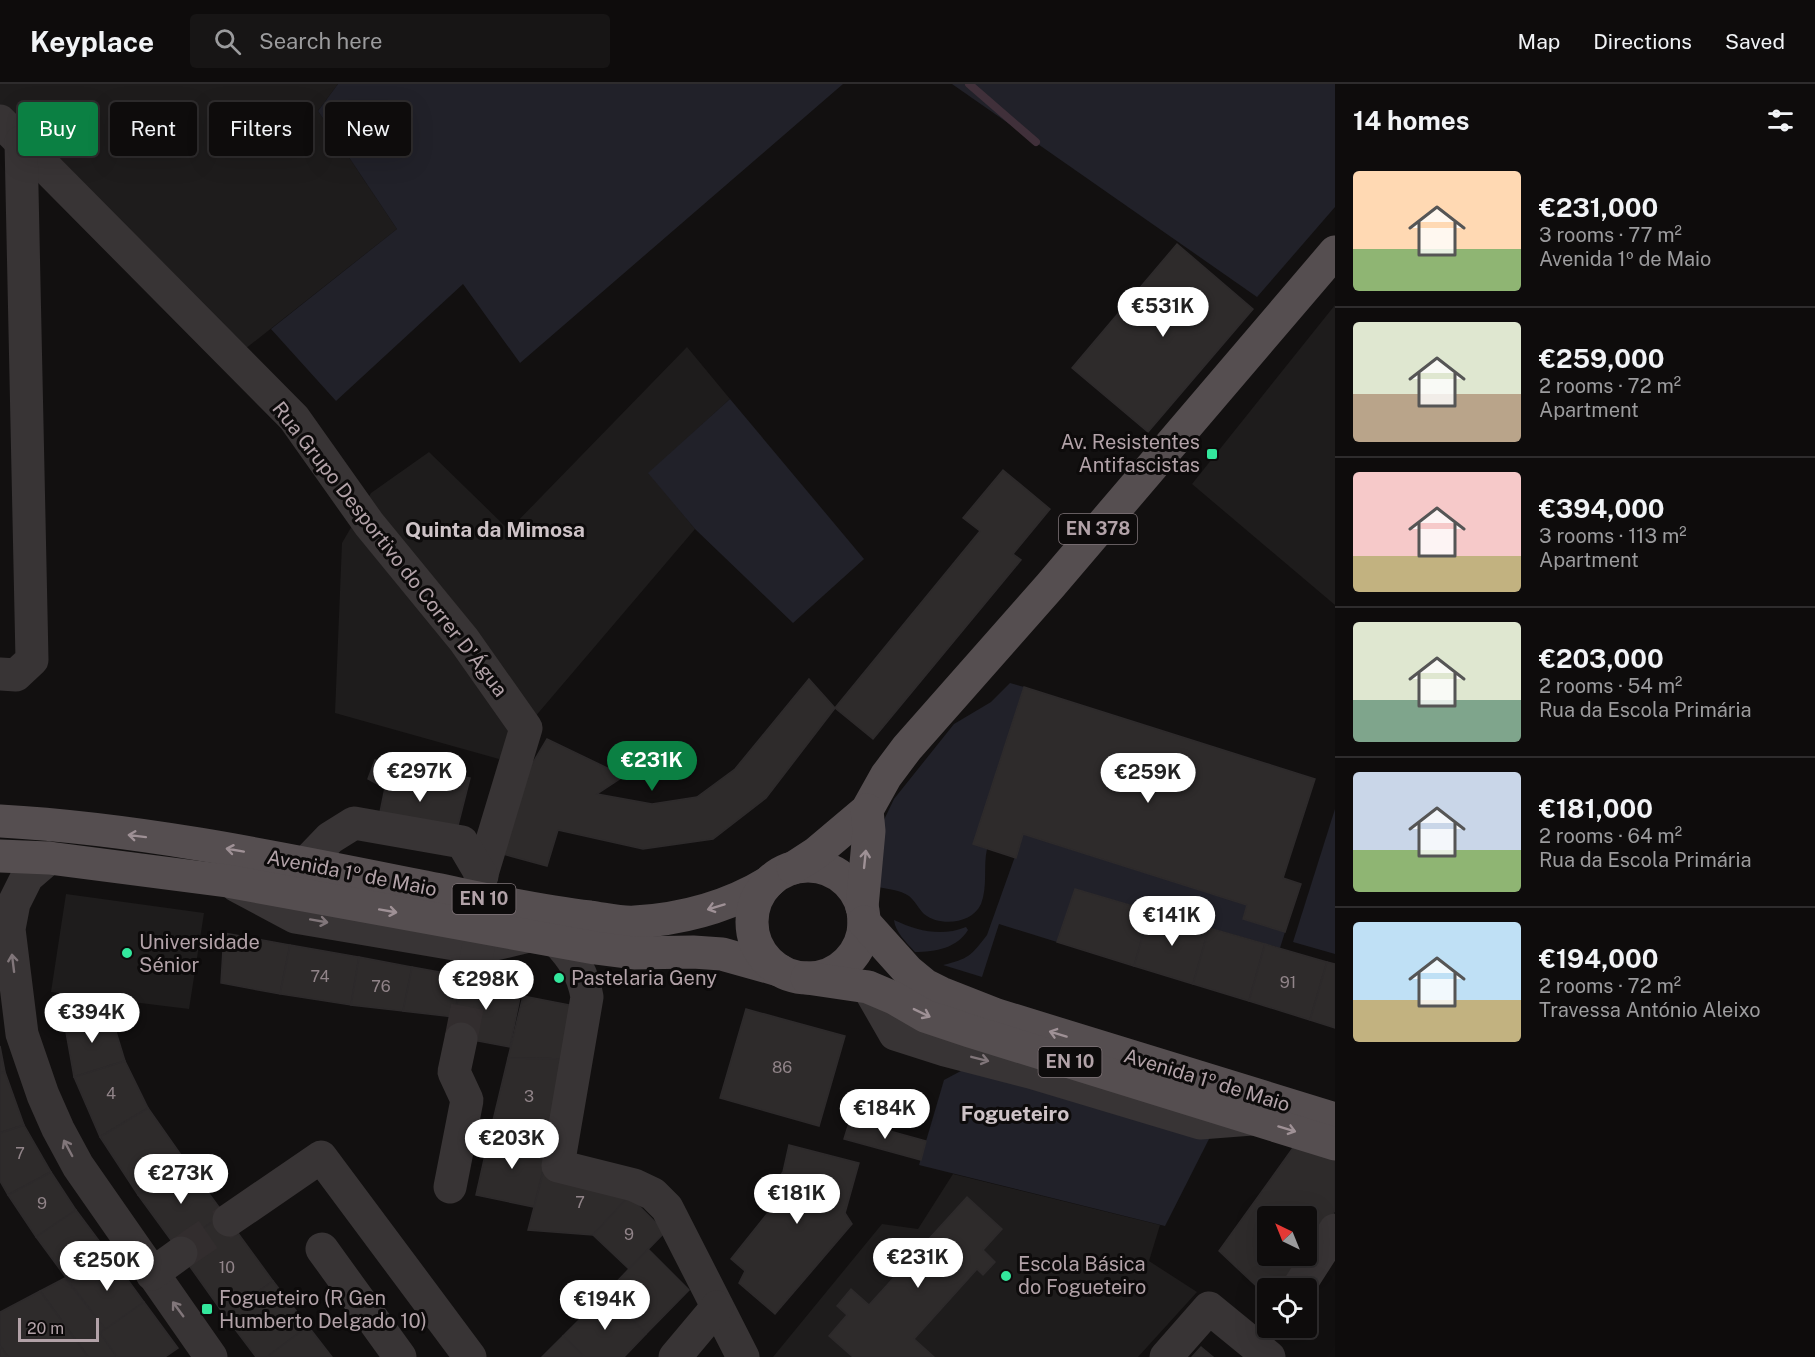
<!DOCTYPE html>
<meta charset="utf-8">
<style>
body{margin:0;font-family:"Public Sans",sans-serif;background:#171515;color:#f1f3f6;height:100vh;display:flex;flex-direction:column;font-size:22px;white-space:nowrap}
*{box-sizing:border-box;margin:0}
p{font-size:20px;color:#9b9b9d}
.icon{flex:none;width:33px;height:33px;fill:none;stroke:currentColor;stroke-width:2;stroke-linecap:round;stroke-linejoin:round}
.map{position:relative;flex:1;overflow:hidden}
.sheet{display:flex;flex-direction:column;background:#0e0c0c;width:480px}
.sheet>*{flex:none}
.guide{position:absolute;left:18px;top:18px;width:570px;height:54px;display:flex;gap:12px}
.needle{width:39px;rotate:317deg}
.buttons{position:absolute;left:1257px;top:1122px;display:grid;gap:12px}
.buttons a{display:grid;place-items:center;width:60px;height:60px;border-radius:6px;background:#0e0c0c;box-shadow:0 6px 24px #0002,0 0 0 2px #2e2c2d;font-size:30px}
.scale{position:absolute;left:18px;bottom:15px;width:81px;box-sizing:border-box;padding-left:6px;border:3px solid #b2a2a8;border-top:0;font-size:16px;line-height:21px;white-space:nowrap;color:#b2a2a8;-webkit-text-stroke:4px #0d0b0b;paint-order:stroke}
.price{position:absolute;translate:-50% -51px;padding:0 14px;border-radius:21px;background:#fff;color:#222;font-size:20px;line-height:39px;filter:drop-shadow(0 2px 3px #0008)}
.price::after{content:'';position:absolute;left:50%;top:36px;width:18px;height:14px;margin-left:-9px;background:inherit;clip-path:polygon(0 0,100% 0,50% 100%)}
.price.active{background:#0b8043;color:#fff}
ul{padding:0;list-style:none}
li{display:flex;align-items:center;gap:18px;height:150px;padding:0 18px}
li+li{border-top:2px solid #2e2c2d}
li span{display:grid;place-items:center;flex:none;width:168px;height:120px;border-radius:6px;color:#555}
li>.icon{margin-inline-start:auto}
span .icon{width:72px;height:72px;fill:#fffc;stroke-width:1}
li b{font-size:26px}
h2{display:flex;justify-content:space-between;align-items:center;height:72px;padding:0 18px;font-size:26px}
.tag{padding:0 21px;border-radius:6px;background:#0e0c0c;box-shadow:0 6px 24px #0002,0 0 0 2px #2e2c2d;font-size:21px;line-height:54px}
.tag.active{background:#0b8043;color:#fff}
header{display:flex;align-items:center;gap:36px;box-sizing:border-box;height:84px;padding:0 30px;background:#0e0c0c;border-bottom:2px solid #2e2c2d}
header strong{font-size:28px}
nav{display:flex;gap:33px;margin-inline-start:auto;font-size:21px}
.search{width:420px;height:54px;background:#171515;display:flex;align-items:center;gap:15px;box-sizing:border-box;padding:0 21px;border-radius:6px;color:#9b9b9d;font-size:22px}
main{display:flex;flex:1;min-height:0}
.map>svg:first-child{display:block}
.built{fill:#1e1c1c}
.green{fill:#212129}
.lines{fill:none;stroke-linecap:round;stroke-linejoin:round}
.stream{stroke:#40303a;stroke-width:8}
.building{fill:#2e2b2b;stroke:#2d2a2b;stroke-width:1.5;fill-rule:evenodd}
.minor-tunnel{stroke:#322d2e;stroke-width:33;stroke-dasharray:33 16;stroke-linecap:butt}
.minor{stroke:#383435;stroke-width:33}
.major{stroke:#554e50;stroke-width:33}
.oneway{stroke:#9f9196}
.oneway2{stroke:#81767a}
.poi-dot{fill:#33e79d;stroke:#0d0b0b;stroke-width:2}
.labels{text-anchor:middle;stroke-width:6;stroke-linejoin:round;paint-order:stroke}
.number-label{font-size:16px;fill:#918489}
.shield{fill:#0d0b0b;stroke:#807579;stroke-width:1.5}
.shield-label{font-size:18px;font-weight:bold;fill:#b2a2a8}
.poi-label{font-size:20px;fill:#b2a2a8;stroke:#0d0b0b;text-anchor:start}
.street-label{font-size:20px;fill:#b2a2a8;stroke:#0d0b0b}
.neighbourhood-label{font-size:21px;font-weight:bold;fill:#cec3c7;stroke:#0d0b0b}
</style>
<header>
<strong>Keyplace</strong>
<div class="search"><svg class="icon" aria-label="search" viewBox="0 0 24 24"><circle cx="10" cy="10" r="6"/><path d="M15 15l6 6"/></svg>Search here</div>
<nav><a>Map</a><a>Directions</a><a>Saved</a></nav>
</header>
<main>
<div class="map">
<svg width="1335" height="1273" viewBox="0 0 1335 1273">
<rect width="100%" height="100%" fill="#121010"/>
<g class="built">
<path d="M 0,0 L 338,0 L 318,27 L 397,145 L 245,265 L 0,56 Z"/>
<path d="M 1335,221 L 1335,521 L 1192,400 Z"/>
<path d="M 687,263 L 730,315 L 649,389 L 695,445 L 499,675 L 335,629 L 342,459 L 371,409 L 429,368 L 509,446 Z"/>
<path d="M 66,810 L 204,829 L 189,925 L 51,908 Z"/>
<path d="M 953,1090 L 1160,1141 L 1149,1177 L 1197,1208 L 1138,1273 L 773,1273 L 882,1140 L 918,1145 Z"/>
</g>
<g class="green">
<path d="M 338,0 L 843,0 L 520,279 L 463,200 L 336,317 L 271,245 L 397,145 L 318,27 Z"/>
<path d="M 952,0 L 1335,0 L 1335,123 L 1257,213 Z"/>
<path d="M 730,315 L 864,475 L 793,539 L 695,445 L 648,389 Z"/>
<path d="M 1010,599 L 1024,603 L 974,760 L 987,765 C 983,782 988,802 981,820 C 972,840 940,843 924,830 C 919,825 915,817 909,812 C 900,806 888,805 878,803 L 883,738 L 894,715 L 954,640 L 991,618 Z"/>
<path d="M 1335,725 L 1335,870 L 1293,858 Z"/>
<path d="M 1023,750 L 1247,821 L 1243,835 L 1285,848 L 1280,864 L 1075,805 L 1057,858 L 999,840 L 982,893 L 943,881 C 968,875 971,872 987,851 Z"/>
<path d="M 894,836 C 918,847 941,853 966,843 L 968,846 C 957,864 936,868 915,868 C 907,859 895,848 894,836 Z"/>
<path d="M 972,981 L 1211,1051 L 1165,1142 L 919,1081 L 944,996 Z"/>
</g>
<g class="lines">
<path class="stream" d="M 969,0 L 1036,58"/>
</g>
<g class="building">
<path d="M 1177,160 L 1253,225 L 1148,348 L 1072,284 Z"/>
<path d="M 1003,386 L 1050,425 L 1013,470 L 1021,476 L 873,655 L 835,624 L 980,447 L 963,434 Z"/>
<path d="M 809,595 L 835,624 L 766,714 L 713,755 L 643,765 L 558,746 L 547,782 L 503,770 L 516,707 L 547,655 L 624,692 L 597,710 L 652,720 L 697,713 L 735,685 Z"/>
<path d="M 1024,603 L 1315,695 L 1283,794 L 1301,800 L 1285,848 L 1243,835 L 1247,821 L 1023,750 L 1016,774 L 973,760 Z"/>
<path d="M 375,676 L 470,694 L 452,765 L 376,748 L 385,704 L 368,695 Z"/>
<path d="M 1075,805 L 1150,827 L 1134,882 L 1057,858 Z"/>
<path d="M 1150,827 L 1209,844 L 1193,900 L 1134,882 Z"/>
<path d="M 1209,844 L 1265,860 L 1249,917 L 1193,900 Z"/>
<path d="M 224,849 L 290,861 L 280,910 L 221,899 Z"/>
<path d="M 1265,860 L 1327,878 L 1310,936 L 1249,917 Z"/>
<path d="M 290,861 L 359,873 L 351,921 L 280,910 Z"/>
<path d="M 359,873 L 412,883 L 403,927 L 351,921 Z"/>
<path d="M 1327,878 L 1335,880 L 1335,944 L 1310,936 Z"/>
<path d="M 412,883 L 462,892 L 454,933 L 403,927 Z"/>
<path d="M 462,892 L 522,903 L 510,963 L 451,952 Z"/>
<path d="M 523,912 L 580,923 L 568,975 L 508,974 Z"/>
<path d="M 746,925 L 845,952 L 819,1042 L 720,1014 Z"/>
<path d="M 63,931 L 113,938 L 125,977 L 74,993 Z"/>
<path d="M 0,962 L 5,988 L 0,989 Z"/>
<path d="M 508,974 L 568,975 L 549,1062 L 490,1049 Z"/>
<path d="M 125,977 L 148,1024 L 100,1053 L 74,993 Z"/>
<path d="M 5,988 L 24,1041 L 0,1049 L 0,989 Z"/>
<path d="M 148,1024 L 186,1078 L 138,1111 L 100,1053 Z"/>
<path d="M 850,1036 L 926,1057 L 921,1076 L 844,1055 Z"/>
<path d="M 24,1041 L 51,1088 L 8,1111 L 0,1097 L 0,1049 Z"/>
<path d="M 490,1049 L 549,1062 L 534,1123 L 476,1111 Z"/>
<path d="M 1298,1057 L 1335,1070 L 1335,1126 L 1315,1166 L 1276,1204 L 1268,1204 L 1267,1212 L 1219,1167 ZM 1268,1132 L 1306,1132 L 1306,1172 L 1268,1172 Z"/>
<path d="M 789,1061 L 859,1079 L 845,1129 L 852,1140 L 775,1230 L 739,1199 L 745,1187 L 731,1175 L 771,1125 L 761,1116 L 783,1088 Z"/>
<path d="M 186,1078 L 224,1130 L 176,1163 L 138,1111 Z"/>
<path d="M 51,1088 L 76,1126 L 36,1153 L 8,1111 Z"/>
<path d="M 543,1089 L 629,1112 L 593,1151 L 528,1146 Z"/>
<path d="M 629,1112 L 665,1148 L 629,1185 L 593,1151 Z"/>
<path d="M 967,1113 L 1002,1145 L 983,1166 L 995,1178 L 983,1191 L 977,1185 L 914,1255 L 934,1273 L 853,1273 L 829,1252 L 847,1231 L 837,1222 L 851,1205 L 869,1221 Z"/>
<path d="M 76,1126 L 109,1170 L 70,1199 L 36,1153 Z"/>
<path d="M 224,1130 L 273,1197 L 225,1232 L 176,1163 Z"/>
<path d="M 648,1165 L 689,1206 L 646,1250 L 606,1209 Z"/>
<path d="M 109,1170 L 144,1218 L 106,1246 L 70,1199 Z"/>
<path d="M 65,1194 L 106,1246 L 100,1249 L 117,1273 L 88,1273 L 40,1207 Z"/>
<path d="M 273,1197 L 308,1242 L 267,1273 L 256,1273 L 225,1232 Z"/>
<path d="M 40,1207 L 88,1273 L 8,1273 L 0,1262 L 0,1228 Z"/>
<path d="M 606,1209 L 646,1250 L 624,1273 L 585,1273 L 563,1252 Z"/>
<path d="M 144,1218 L 178,1264 L 165,1273 L 117,1273 L 100,1249 Z"/>
<path d="M 308,1242 L 332,1273 L 267,1273 Z"/>
<path d="M 563,1252 L 585,1273 L 542,1273 Z"/>
<path d="M 0,1262 L 8,1273 L 0,1273 Z"/>
<path d="M 1201,1263 L 1213,1273 L 1192,1273 Z"/>
</g>
<g class="lines">
<g class="minor-tunnel">
<path d="M 461,955 L 473,894"/>
<path d="M 181,1169 L 229,1136"/>
</g>
<g class="minor">
<path d="M 0,37 L 294,334 L 369,440 L 464,556 L 526,644 L 475,813"/>
<path d="M 0,590 L 16,591 L 32,576 L 21,58"/>
<path d="M 49,774 L 27,793 L 14,819 L 9,845 L 22,950 L 43,1011 L 58,1045 L 78,1082 L 211,1273"/>
<path d="M 306,779 L 330,754 L 354,739 L 462,758 L 482,792"/>
<path d="M 237,802 L 295,833 L 478,864 L 529,852"/>
<path d="M 557,857 C 573,874 583,889 587,913 L 558,1082 L 634,1101 L 653,1110 L 667,1124 L 743,1273"/>
<path d="M 473,894 L 478,864"/>
<path d="M 868,903 L 895,950 L 945,966 L 1030,988 L 1200,1039 L 1252,1035"/>
<path d="M 450,1103 L 467,1016 L 454,988 L 461,955"/>
<path d="M 229,1136 L 321,1073 L 470,1273"/>
<path d="M 322,1165 L 400,1273"/>
<path d="M 152,1190 L 181,1169"/>
<path d="M 1298,1204 L 1335,1146"/>
<path d="M 675,1273 L 717,1223"/>
<path d="M 1166,1273 L 1209,1224 L 1269,1273"/>
</g>
<g class="major">
<path d="M 0,737 C 143,745 285,775 425,803 C 480,814 535,827 590,833 C 605,835 621,839 635,838 C 683,835 728,823 769,798"/>
<path d="M 0,772 L 49,774 L 227,797 L 595,864 L 634,869 L 693,868 L 722,870 L 779,886"/>
<circle cx="808" cy="838" r="56"/>
<path d="M 793,784 L 816,769 L 867,726 L 886,692 L 907,664 L 1050,502 L 1335,168"/>
<path d="M 862,823 L 869,747 L 867,726"/>
<path d="M 864,838 L 908,887 L 925,901 L 941,909 L 997,931 L 1335,1035"/>
<path d="M 807,894 L 868,903 L 894,914 L 925,932 L 970,947 L 1335,1060"/>
</g>
</g>
<defs><path id="oneway-shaft" d="M-6 0H5M1.5-3L5.5 0L1.5 3" fill="none" stroke-width="1.6" stroke-linecap="round" stroke-linejoin="round" transform="scale(1.5)"/></defs>
<g class="oneway">
<use href="#oneway-shaft" transform="translate(137 752) rotate(-173)"/>
<use href="#oneway-shaft" transform="translate(235 766) rotate(-170)"/>
<use href="#oneway-shaft" transform="translate(865 775) rotate(-84)"/>
<use href="#oneway-shaft" transform="translate(716 823) rotate(163)"/>
<use href="#oneway-shaft" transform="translate(388 827) rotate(10)"/>
<use href="#oneway-shaft" transform="translate(922 929) rotate(26)"/>
<use href="#oneway-shaft" transform="translate(1058 950) rotate(-163)"/>
<use href="#oneway-shaft" transform="translate(1287 1045) rotate(17)"/>
</g>
<g class="oneway2">
<use href="#oneway-shaft" transform="translate(319 837) rotate(10)"/>
<use href="#oneway-shaft" transform="translate(13 879) rotate(-97)"/>
<use href="#oneway-shaft" transform="translate(980 975) rotate(14)"/>
<use href="#oneway-shaft" transform="translate(68 1064) rotate(-118)"/>
<use href="#oneway-shaft" transform="translate(178 1225) rotate(-126)"/>
</g>
<g class="poi-dot">
<rect x="1206" y="364" width="12" height="12" rx="3"/>
<circle cx="127" cy="869" r="6"/>
<circle cx="559" cy="894" r="6"/>
<circle cx="1006" cy="1192" r="6"/>
<rect x="201" y="1219" width="12" height="12" rx="3"/>
</g>
<g class="labels">
<g class="number-label">
<text x="320" y="898">74</text>
<text x="1288" y="904">91</text>
<text x="381" y="908">76</text>
<text x="782" y="989">86</text>
<text x="111" y="1015">4</text>
<text x="529" y="1018">3</text>
<text x="20" y="1075">7</text>
<text x="580" y="1124">7</text>
<text x="42" y="1125">9</text>
<text x="629" y="1156">9</text>
<text x="227" y="1189">10</text>
</g>
<g class="shield">
<rect x="1059" y="430" width="78" height="30" rx="4.5"/>
<rect x="452.5" y="800" width="63" height="30" rx="4.5"/>
<rect x="1038.5" y="963" width="63" height="30" rx="4.5"/>
</g>
<g class="shield-label">
<text x="1098" y="451">EN 378</text>
<text x="484" y="821">EN 10</text>
<text x="1070" y="984">EN 10</text>
</g>
<g class="poi-label">
<text x="1200" y="365" text-anchor="end">Av. Resistentes<tspan x="1200" dy="23">Antifascistas</tspan></text>
<text x="139" y="865">Universidade<tspan x="139" dy="23">Sénior</tspan></text>
<text x="571" y="901">Pastelaria Geny</text>
<text x="1018" y="1187">Escola Básica<tspan x="1018" dy="23">do Fogueteiro</tspan></text>
<text x="219" y="1221">Fogueteiro (R Gen<tspan x="219" dy="23">Humberto Delgado 10)</tspan></text>
</g>
<g class="street-label">
<text transform="translate(390 465) rotate(52)" y="7">Rua Grupo Desportivo do Correr D'Água</text>
<text transform="translate(352 789) rotate(11)" y="7">Avenida 1º de Maio</text>
<text transform="translate(1207 996) rotate(17)" y="7">Avenida 1º de Maio</text>
</g>
<g class="neighbourhood-label">
<text x="495" y="453">Quinta da Mimosa</text>
<text x="1015" y="1037">Fogueteiro</text>
</g>
</g>
</svg>
<div class="buttons">
<a><svg class="needle" viewBox="-14 -14 28 28"><path d="M0-13l5 13h-10z" fill="#e53935"/><path d="M0 13l5-13h-10z" fill="#9b9b9d"/></svg></a>
<a><svg class="icon" aria-label="locate" viewBox="0 0 24 24"><circle cx="12" cy="12" r="6"/><path d="M12 2v4M12 18v4M2 12h4M18 12h4"/></svg></a>
</div>
<div class="scale">20 m</div>
<b class="price" style="left:1163px;top:254px">€531K</b>
<b class="price active" style="left:652px;top:708px">€231K</b>
<b class="price" style="left:420px;top:719px">€297K</b>
<b class="price" style="left:1148px;top:720px">€259K</b>
<b class="price" style="left:1172px;top:863px">€141K</b>
<b class="price" style="left:486px;top:927px">€298K</b>
<b class="price" style="left:92px;top:960px">€394K</b>
<b class="price" style="left:885px;top:1056px">€184K</b>
<b class="price" style="left:512px;top:1086px">€203K</b>
<b class="price" style="left:181px;top:1121px">€273K</b>
<b class="price" style="left:797px;top:1141px">€181K</b>
<b class="price" style="left:918px;top:1205px">€231K</b>
<b class="price" style="left:107px;top:1208px">€250K</b>
<b class="price" style="left:605px;top:1247px">€194K</b>
<div class="guide">
<a class="tag active">Buy</a>
<a class="tag">Rent</a>
<a class="tag">Filters</a>
<a class="tag">New</a>
</div>
</div>
<section class="sheet">
<h2>14 homes<svg class="icon" aria-label="filters" viewBox="0 0 24 24"><path d="M4 7h16M4 17h16"/><circle cx="9" cy="7" r="2"/><circle cx="15" cy="17" r="2"/></svg></h2>
<ul>
<li><span style="background:linear-gradient(#ffd9b3 65%,#8fb573 0)"><svg class="icon" aria-label="home" viewBox="0 0 24 24"><path d="M3 11l9-7 9 7M6 9v11h12V9"/></svg></span><div><b>€231,000</b><p>3 rooms · 77 m²</p><p>Avenida 1º de Maio</p></div></li>
<li><span style="background:linear-gradient(#dfe7d0 60%,#b9a48a 0)"><svg class="icon" aria-label="home" viewBox="0 0 24 24"><path d="M3 11l9-7 9 7M6 9v11h12V9"/></svg></span><div><b>€259,000</b><p>2 rooms · 72 m²</p><p>Apartment</p></div></li>
<li><span style="background:linear-gradient(#f6c9c9 70%,#c2b280 0)"><svg class="icon" aria-label="home" viewBox="0 0 24 24"><path d="M3 11l9-7 9 7M6 9v11h12V9"/></svg></span><div><b>€394,000</b><p>3 rooms · 113 m²</p><p>Apartment</p></div></li>
<li><span style="background:linear-gradient(#dfe7d0 65%,#7fa58c 0)"><svg class="icon" aria-label="home" viewBox="0 0 24 24"><path d="M3 11l9-7 9 7M6 9v11h12V9"/></svg></span><div><b>€203,000</b><p>2 rooms · 54 m²</p><p>Rua da Escola Primária</p></div></li>
<li><span style="background:linear-gradient(#c9d6e8 65%,#8fb573 0)"><svg class="icon" aria-label="home" viewBox="0 0 24 24"><path d="M3 11l9-7 9 7M6 9v11h12V9"/></svg></span><div><b>€181,000</b><p>2 rooms · 64 m²</p><p>Rua da Escola Primária</p></div></li>
<li><span style="background:linear-gradient(#bfe0f5 65%,#c2b280 0)"><svg class="icon" aria-label="home" viewBox="0 0 24 24"><path d="M3 11l9-7 9 7M6 9v11h12V9"/></svg></span><div><b>€194,000</b><p>2 rooms · 72 m²</p><p>Travessa António Aleixo</p></div></li>
</ul>
</section>
</main>
